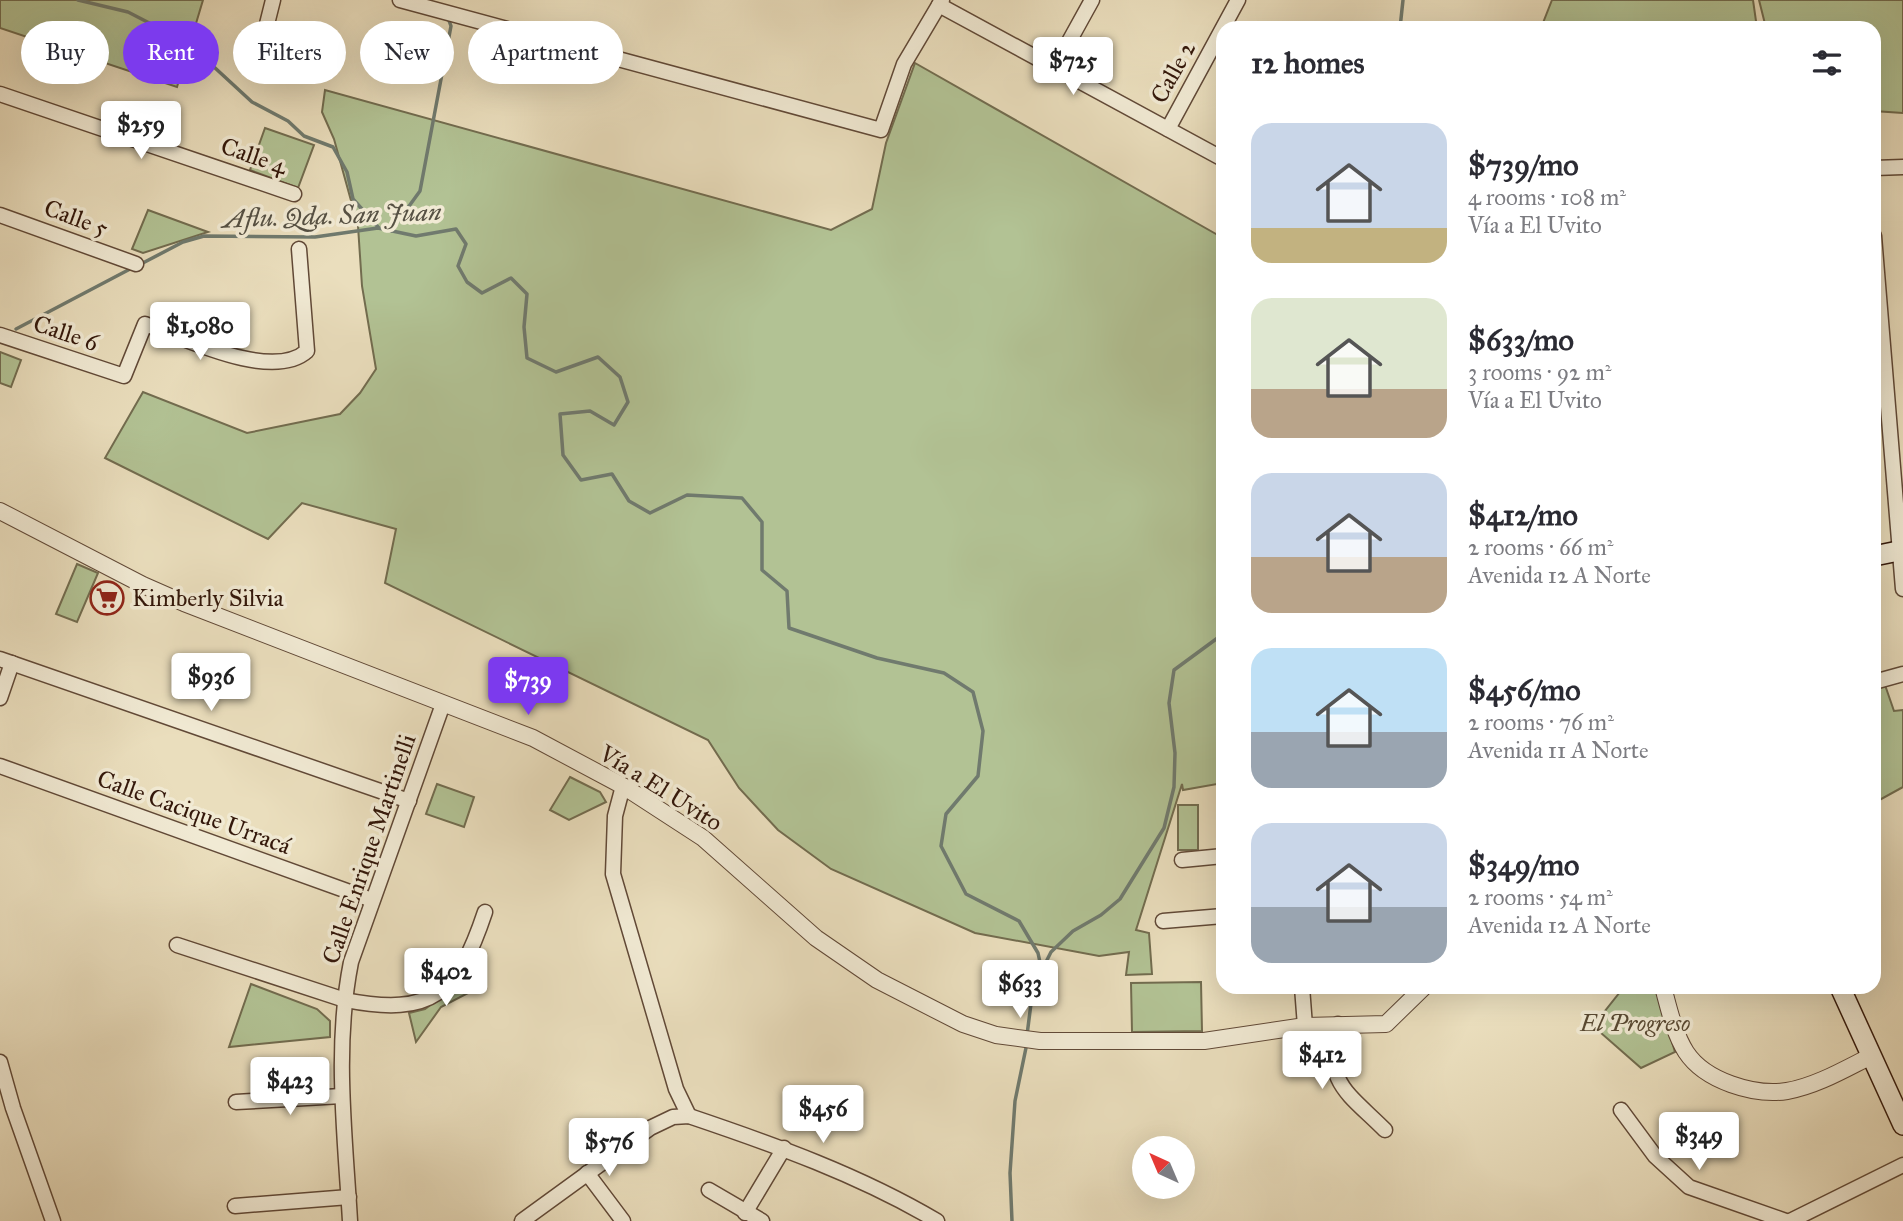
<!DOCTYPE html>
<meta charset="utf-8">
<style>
body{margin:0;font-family:"IM FELL Great Primer",serif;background:#f2f2f3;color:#2b2b33;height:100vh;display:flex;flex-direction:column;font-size:26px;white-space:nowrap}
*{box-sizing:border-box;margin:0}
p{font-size:23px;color:#7c7c81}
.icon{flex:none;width:38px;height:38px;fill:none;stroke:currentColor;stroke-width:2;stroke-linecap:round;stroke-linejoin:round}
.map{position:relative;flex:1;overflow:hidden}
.panel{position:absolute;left:1216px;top:21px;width:665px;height:973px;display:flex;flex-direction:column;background:#fff;border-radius:21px;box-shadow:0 7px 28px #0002}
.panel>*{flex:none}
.banner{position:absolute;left:21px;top:21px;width:665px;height:63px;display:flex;gap:14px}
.needle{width:46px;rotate:316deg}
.controls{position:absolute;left:1132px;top:1136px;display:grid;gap:14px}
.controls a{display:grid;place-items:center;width:63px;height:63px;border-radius:50%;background:#fff;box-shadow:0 7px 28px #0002;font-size:35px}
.price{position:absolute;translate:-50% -60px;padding:0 16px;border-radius:7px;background:#fff;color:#222;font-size:23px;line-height:46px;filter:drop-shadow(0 2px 4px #0008)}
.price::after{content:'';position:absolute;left:50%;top:42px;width:21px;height:16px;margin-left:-10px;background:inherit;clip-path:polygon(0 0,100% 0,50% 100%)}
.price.active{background:#7c3aed;color:#fff}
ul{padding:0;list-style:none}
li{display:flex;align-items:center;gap:21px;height:175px;padding:0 35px}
li span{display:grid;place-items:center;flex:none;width:196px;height:140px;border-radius:21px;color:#555}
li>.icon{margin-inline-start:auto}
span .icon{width:84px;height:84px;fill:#fffc;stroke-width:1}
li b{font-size:30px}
h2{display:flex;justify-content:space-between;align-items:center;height:84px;padding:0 35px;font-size:30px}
.pill{padding:0 24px;border-radius:32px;background:#fff;box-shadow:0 7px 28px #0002;font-size:24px;line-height:63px}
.pill.active{background:#7c3aed;color:#fff}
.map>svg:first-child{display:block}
.green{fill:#b2c294;stroke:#726c4f;stroke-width:2}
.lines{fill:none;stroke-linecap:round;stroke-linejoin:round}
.stream{stroke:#707a6e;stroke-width:3.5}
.minor-casing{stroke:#614937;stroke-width:17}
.tertiary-casing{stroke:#614937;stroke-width:18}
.secondary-casing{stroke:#33170a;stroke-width:22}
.minor{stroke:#f1ead4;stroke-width:14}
.tertiary{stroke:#f1ead4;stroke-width:16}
.secondary{stroke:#f1ead4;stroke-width:19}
.labels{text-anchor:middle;stroke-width:7;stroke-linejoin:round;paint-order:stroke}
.street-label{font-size:24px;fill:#33170a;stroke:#f1ead4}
.poi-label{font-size:24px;fill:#33170a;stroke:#f1ead4;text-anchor:start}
.park-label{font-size:24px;font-style:italic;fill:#594a33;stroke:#f1ead4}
.water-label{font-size:26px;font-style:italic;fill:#565144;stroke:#f1ead4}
</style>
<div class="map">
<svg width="1903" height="1221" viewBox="0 0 1903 1221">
<rect width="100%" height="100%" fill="#eadebd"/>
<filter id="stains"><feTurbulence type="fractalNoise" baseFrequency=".00286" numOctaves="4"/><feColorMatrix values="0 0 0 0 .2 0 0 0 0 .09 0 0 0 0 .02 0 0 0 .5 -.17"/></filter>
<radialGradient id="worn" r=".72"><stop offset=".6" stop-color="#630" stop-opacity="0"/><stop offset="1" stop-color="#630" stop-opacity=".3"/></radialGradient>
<g class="green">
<path d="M 0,0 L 203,0 L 177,87 L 0,28 Z"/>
<path d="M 1552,0 L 1753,0 L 1757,28 L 1541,28 Z"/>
<path d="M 1759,0 L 1903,0 L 1903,113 L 1874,111 L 1874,28 L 1766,28 Z"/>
<path d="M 915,63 L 1223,238 L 1223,783 L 1183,790 L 1182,784 L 1136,930 L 1149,933 L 1152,974 L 1126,975 L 1129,952 L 1099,956 L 975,933 L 831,869 L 778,830 L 739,788 L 708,740 L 385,583 L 396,529 L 302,503 L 268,539 L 105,458 L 143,392 L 247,433 L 340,414 L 360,393 L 376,369 L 362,286 L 358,226 L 334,139 L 322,112 L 325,90 L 831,230 L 872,209 L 886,143 Z"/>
<path d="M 265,128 L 314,145 L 298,188 L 250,170 Z"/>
<path d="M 148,210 L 208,232 L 143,253 L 132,249 Z"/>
<path d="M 0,352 L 21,360 L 11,387 L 0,383 Z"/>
<path d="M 77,564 L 98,573 L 77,622 L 56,614 Z"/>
<path d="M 1885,685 L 1894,711 L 1903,710 L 1903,787 L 1874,803 L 1874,688 Z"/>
<path d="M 570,777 L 600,792 L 606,802 L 569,820 L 550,810 Z"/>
<path d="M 437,784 L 474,797 L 464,827 L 426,814 Z"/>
<rect x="1178" y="805" width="20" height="45"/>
<path d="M 1201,982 L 1202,1031 L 1132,1032 L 1131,983 Z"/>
<path d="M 460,983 L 470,992 L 441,1007 L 416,1042 L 409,1013 L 425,1009 Z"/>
<path d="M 251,984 L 317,1009 L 330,1021 L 330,1037 L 229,1047 Z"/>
<path d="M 1624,987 L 1656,987 L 1675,1052 L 1641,1068 L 1593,1026 Z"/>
</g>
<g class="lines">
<g class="stream">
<path d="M 78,0 L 128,12 L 188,43 L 252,102 L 288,121 L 304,136 L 333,147 L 347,172 L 353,199 L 378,227"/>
<path d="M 1400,28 L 1403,0"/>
<path d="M 391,231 L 420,191 L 451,26 L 448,18"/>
<path d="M 139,265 L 183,242 L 204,236 L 315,237 L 378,228 L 416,236 L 456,229 L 466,244 L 458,266 L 467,282 L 482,293 L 511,278 L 527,294 L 524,327 L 527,358 L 556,372 L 598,357 L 620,377 L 628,402 L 614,425 L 590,411 L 560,414 L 563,455 L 581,480 L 612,474 L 629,501 L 650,513 L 687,495 L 742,498 L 762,522 L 762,570 L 787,591 L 789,628 L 877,658 L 944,673 L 973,692 L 983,731 L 978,776 L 946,814 L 941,846 L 966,894 L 1019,921 L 1038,953 L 1041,967"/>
<path d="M 16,329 L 132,268"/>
<path d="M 1027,1035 L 1033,988 L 1051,952 L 1073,931 L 1101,915 L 1120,899 L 1164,828 L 1174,787 L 1175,753 L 1169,703 L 1174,670 L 1223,634"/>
<path d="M 1012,1221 L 1010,1173 L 1015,1101 L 1027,1043"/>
</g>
<defs>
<g id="minor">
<path d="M 400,0 L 881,130 L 904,64 L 942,0"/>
<path d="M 939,5 L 1223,159"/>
<path d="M 1055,67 L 1092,0"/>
<path d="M 255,72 L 273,0"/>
<path d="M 0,94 L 294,194"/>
<path d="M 1168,129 L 1238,0"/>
<path d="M 1874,168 L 1903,167"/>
<path d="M 0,215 L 136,264"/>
<path d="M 1874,236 L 1903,589"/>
<path d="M 0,335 L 124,376 L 145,324 C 184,338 272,382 307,351 L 299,249"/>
<path d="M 0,659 L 409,801"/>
<path d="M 1874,682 L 1903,674"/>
<path d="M 0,698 L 12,663"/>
<path d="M 0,766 L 372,900"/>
<path d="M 623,786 L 615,816 L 613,874 L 676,1089 L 689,1116"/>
<path d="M 1182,860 L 1223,856"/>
<path d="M 1163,921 L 1223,916"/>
<path d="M 177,945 L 345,1000 C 433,1017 458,993 485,912"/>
<path d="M 1302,987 L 1305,1026"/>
<path d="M 1338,1024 C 1323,1083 1347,1092 1385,1130"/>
<path d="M 0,1062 L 13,1108 L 53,1221"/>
<path d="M 236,1102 L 342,1096"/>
<path d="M 1621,1110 L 1655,1156 L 1689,1187 L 1786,1221"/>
<path d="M 587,1173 L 623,1221"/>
<path d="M 709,1190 L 762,1221"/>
<path d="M 235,1206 L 349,1197"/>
<path d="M 745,1213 L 784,1148"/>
<path d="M 350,1221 C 345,1134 334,1048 351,962 L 443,704"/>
<path d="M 522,1221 L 650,1128 L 673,1117 L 689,1116 C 775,1145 859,1175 937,1221"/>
<path d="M 1790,1221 L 1903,1165"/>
</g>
<g id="tertiary">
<path d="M 0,511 L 143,585 L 184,603 L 533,738 L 623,786 L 703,838 L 816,938 L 877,980 L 963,1024 L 996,1035 L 1040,1041 L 1204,1041 L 1305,1026 L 1386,1024 L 1424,987"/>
<path d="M 1663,987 C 1669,1009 1674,1033 1686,1052 C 1705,1081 1754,1096 1787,1091 C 1816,1086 1845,1069 1871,1056"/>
</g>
<g id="secondary">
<path d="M 1874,556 L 1903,550"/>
<path d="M 1840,987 L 1903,1125"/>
</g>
</defs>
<use href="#minor" class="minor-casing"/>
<use href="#tertiary" class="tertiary-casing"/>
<use href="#secondary" class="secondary-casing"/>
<use href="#minor" class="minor"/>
<use href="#tertiary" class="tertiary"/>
<use href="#secondary" class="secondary"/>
</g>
<defs>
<symbol id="supermarket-ring" viewBox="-11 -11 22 22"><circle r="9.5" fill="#f1ead4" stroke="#8f2418" stroke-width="1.5"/><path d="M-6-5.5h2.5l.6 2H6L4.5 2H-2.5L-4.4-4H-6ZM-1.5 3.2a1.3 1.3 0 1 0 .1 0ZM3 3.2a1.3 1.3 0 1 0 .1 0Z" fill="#8f2418"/></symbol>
</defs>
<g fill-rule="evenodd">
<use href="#supermarket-ring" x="88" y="579" width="38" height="38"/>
</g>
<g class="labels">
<g class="street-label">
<text transform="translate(1173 72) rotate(-61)" y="8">Calle 2</text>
<text transform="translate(254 156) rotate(19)" y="8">Calle 4</text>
<text transform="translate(76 218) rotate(20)" y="8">Calle 5</text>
<text transform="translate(66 333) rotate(18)" y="8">Calle 6</text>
<text transform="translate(661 788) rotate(32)" y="8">Vía a El Uvito</text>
<text transform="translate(194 812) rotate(20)" y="8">Calle Cacique Urracá</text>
<text transform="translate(369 849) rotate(-71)" y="8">Calle Enrique Martinelli</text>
</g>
<g class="poi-label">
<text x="132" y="606">Kimberly Silvia</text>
</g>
<g class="park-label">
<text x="1635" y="1031">El Progreso</text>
</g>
<g class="water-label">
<text transform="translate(332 215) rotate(-2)" y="9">Aflu. Qda. San Juan</text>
</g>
</g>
<rect width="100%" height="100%" filter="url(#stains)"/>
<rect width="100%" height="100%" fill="url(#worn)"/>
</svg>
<div class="controls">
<a><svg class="needle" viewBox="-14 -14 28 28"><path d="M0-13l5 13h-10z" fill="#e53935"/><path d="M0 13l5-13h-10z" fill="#7c7c81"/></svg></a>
</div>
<b class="price" style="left:1073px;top:97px">$725</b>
<b class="price" style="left:141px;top:161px">$259</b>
<b class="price" style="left:200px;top:362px">$1,080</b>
<b class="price" style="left:211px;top:713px">$936</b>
<b class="price active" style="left:528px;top:717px">$739</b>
<b class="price" style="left:446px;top:1008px">$402</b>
<b class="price" style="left:1020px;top:1020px">$633</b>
<b class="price" style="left:1322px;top:1091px">$412</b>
<b class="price" style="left:290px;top:1117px">$423</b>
<b class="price" style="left:823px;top:1145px">$456</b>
<b class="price" style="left:1699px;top:1172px">$349</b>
<b class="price" style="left:609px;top:1178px">$576</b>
<div class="banner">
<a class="pill">Buy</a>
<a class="pill active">Rent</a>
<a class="pill">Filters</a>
<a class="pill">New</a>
<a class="pill">Apartment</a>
</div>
<section class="panel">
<h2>12 homes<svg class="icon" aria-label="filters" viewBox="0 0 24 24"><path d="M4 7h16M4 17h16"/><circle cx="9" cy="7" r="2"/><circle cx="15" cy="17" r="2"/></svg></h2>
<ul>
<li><span style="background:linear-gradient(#c9d6e8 75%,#c2b280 0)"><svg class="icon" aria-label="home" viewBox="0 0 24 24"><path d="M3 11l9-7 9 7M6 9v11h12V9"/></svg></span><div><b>$739/mo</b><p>4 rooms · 108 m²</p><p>Vía a El Uvito</p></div></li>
<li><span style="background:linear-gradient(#dfe7d0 65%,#b9a48a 0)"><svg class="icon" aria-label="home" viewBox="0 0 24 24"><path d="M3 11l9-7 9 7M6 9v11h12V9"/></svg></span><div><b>$633/mo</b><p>3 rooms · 92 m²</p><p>Vía a El Uvito</p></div></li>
<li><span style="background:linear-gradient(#c9d6e8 60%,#b9a48a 0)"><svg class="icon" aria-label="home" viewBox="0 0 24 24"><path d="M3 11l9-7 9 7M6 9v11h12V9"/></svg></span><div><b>$412/mo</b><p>2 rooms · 66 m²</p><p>Avenida 12 A Norte</p></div></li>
<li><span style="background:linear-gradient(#bfe0f5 60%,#9aa5b1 0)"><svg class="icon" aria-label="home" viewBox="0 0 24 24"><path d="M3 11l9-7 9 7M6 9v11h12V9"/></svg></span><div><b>$456/mo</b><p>2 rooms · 76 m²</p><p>Avenida 11 A Norte</p></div></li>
<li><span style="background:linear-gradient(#c9d6e8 60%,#9aa5b1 0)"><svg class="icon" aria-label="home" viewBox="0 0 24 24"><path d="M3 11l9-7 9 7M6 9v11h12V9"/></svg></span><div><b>$349/mo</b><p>2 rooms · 54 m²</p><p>Avenida 12 A Norte</p></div></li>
</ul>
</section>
</div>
